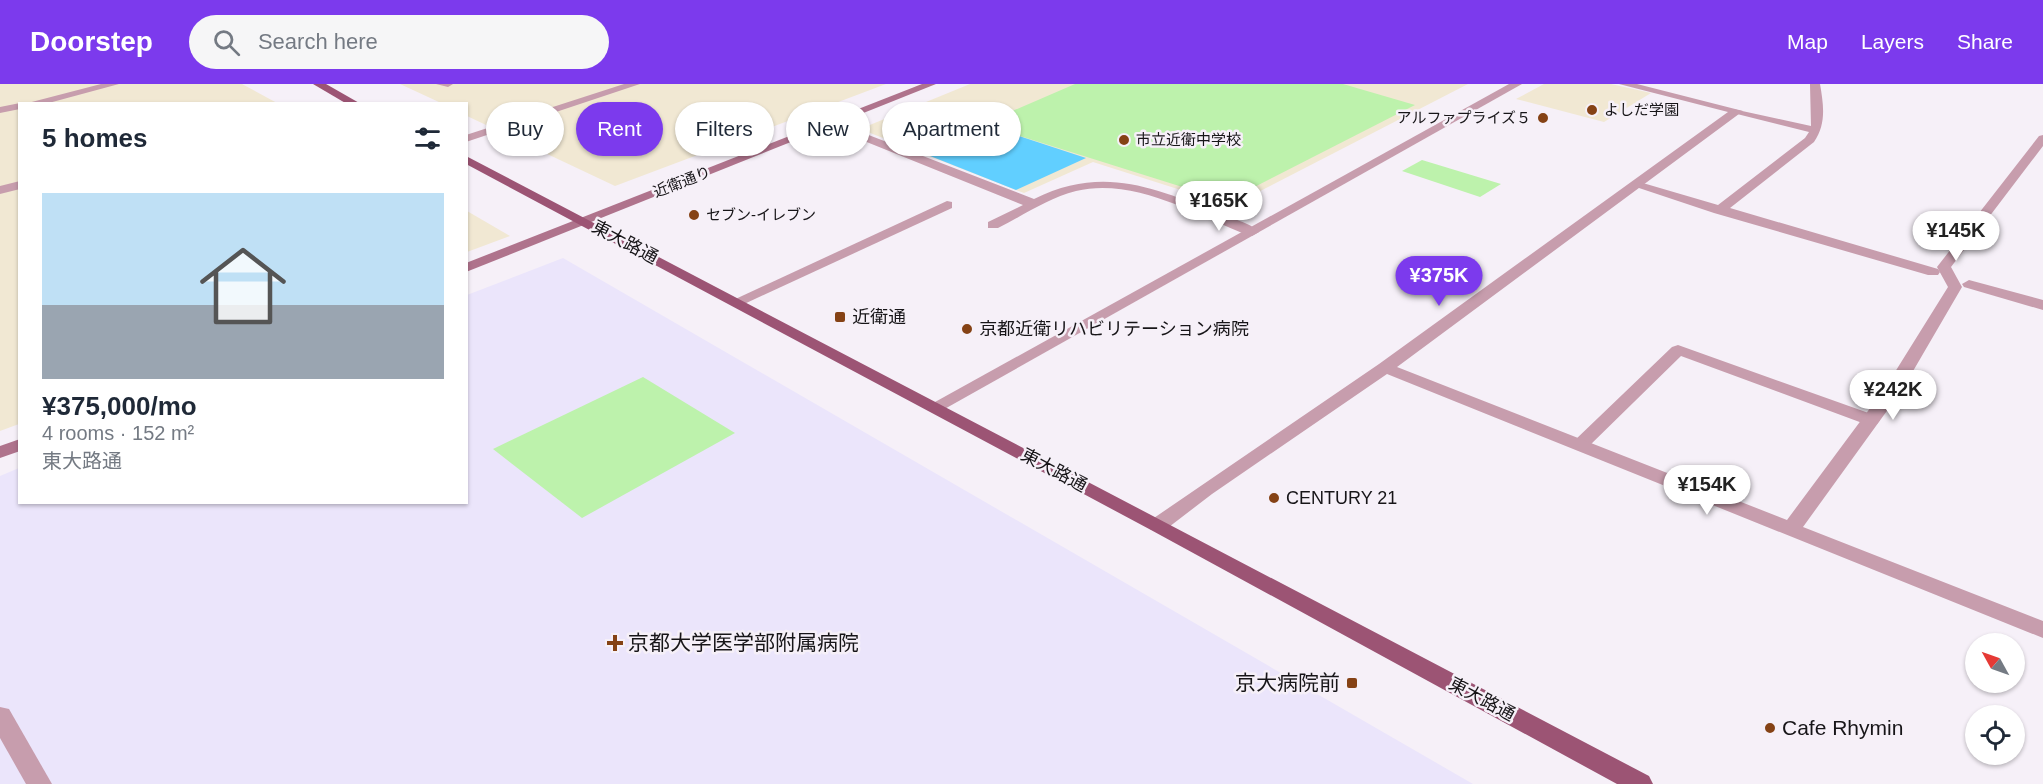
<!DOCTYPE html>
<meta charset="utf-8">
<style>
body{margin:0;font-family:Arial,"Noto Sans JP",sans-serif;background:#f6f6f7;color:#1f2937;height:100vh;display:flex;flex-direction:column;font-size:22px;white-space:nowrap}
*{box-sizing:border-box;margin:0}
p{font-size:20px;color:#747a83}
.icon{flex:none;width:33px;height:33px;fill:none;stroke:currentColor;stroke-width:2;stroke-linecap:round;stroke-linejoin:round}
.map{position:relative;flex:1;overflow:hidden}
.sheet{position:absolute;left:18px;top:18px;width:450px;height:402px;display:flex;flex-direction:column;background:#fff;border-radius:0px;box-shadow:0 2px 4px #0004}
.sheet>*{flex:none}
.hud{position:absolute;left:486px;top:18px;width:570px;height:54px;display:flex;gap:12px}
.needle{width:39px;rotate:310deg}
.controls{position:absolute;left:1965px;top:549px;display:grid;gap:12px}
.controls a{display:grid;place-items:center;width:60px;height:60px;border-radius:50%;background:#fff;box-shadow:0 2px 4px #0004;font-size:30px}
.price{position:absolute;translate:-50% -51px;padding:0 14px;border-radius:21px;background:#fff;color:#222;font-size:20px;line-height:39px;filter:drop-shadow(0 2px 3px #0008)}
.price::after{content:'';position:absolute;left:50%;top:36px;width:18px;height:14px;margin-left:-9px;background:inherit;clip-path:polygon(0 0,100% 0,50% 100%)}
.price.active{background:#7c3aed;color:#fff}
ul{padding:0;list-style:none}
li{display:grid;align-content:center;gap:12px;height:318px;padding:0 24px}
li span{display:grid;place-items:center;height:186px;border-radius:0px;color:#555}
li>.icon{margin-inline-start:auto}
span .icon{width:108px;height:108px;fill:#fffc;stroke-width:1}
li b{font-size:26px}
h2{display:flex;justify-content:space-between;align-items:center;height:72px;padding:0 24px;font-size:26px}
.chip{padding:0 21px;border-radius:27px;background:#fff;box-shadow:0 2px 4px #0004;font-size:21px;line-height:54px}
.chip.active{background:#7c3aed;color:#fff}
header{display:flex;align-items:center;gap:36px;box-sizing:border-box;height:84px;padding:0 30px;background:#7c3aed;color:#fff}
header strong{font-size:28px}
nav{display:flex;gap:33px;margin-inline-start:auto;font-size:21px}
.search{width:420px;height:54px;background:#f6f6f7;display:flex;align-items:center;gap:15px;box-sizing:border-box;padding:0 21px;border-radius:33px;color:#747a83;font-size:22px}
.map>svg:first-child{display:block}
.education{fill:#f1e8d3}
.medical{fill:#ebe5fb}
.green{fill:#bdf2ac}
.water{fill:#61cfff}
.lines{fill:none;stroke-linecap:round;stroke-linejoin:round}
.lane{fill:#c79dad;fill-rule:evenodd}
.street{fill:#c79dad;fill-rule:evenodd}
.secondary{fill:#af738c;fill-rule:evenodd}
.primary{fill:#9c5474;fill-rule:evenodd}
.poi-dot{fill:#854215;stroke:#f6f0f8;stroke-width:2}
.labels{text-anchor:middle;stroke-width:5;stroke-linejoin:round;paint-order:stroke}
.far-poi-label{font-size:15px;fill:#171518;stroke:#f6f0f8;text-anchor:start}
.far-street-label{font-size:15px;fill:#171518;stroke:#f6f0f8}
.street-label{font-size:18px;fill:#171518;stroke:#f6f0f8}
.poi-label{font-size:18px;fill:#171518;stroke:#f6f0f8;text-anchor:start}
.near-poi-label{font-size:21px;fill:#171518;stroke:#f6f0f8;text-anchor:start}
</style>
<header>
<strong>Doorstep</strong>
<div class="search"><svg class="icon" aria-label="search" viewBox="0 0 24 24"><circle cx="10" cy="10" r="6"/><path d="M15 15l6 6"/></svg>Search here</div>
<nav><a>Map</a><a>Layers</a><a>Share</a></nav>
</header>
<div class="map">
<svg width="2043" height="700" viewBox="0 0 2043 700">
<rect width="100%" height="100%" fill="#f6f0f8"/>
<g class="education">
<path d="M 0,0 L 242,0 L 277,19 L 20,20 L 19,340 L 0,347 Z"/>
<path d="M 400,0 L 886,0 L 615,102 L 467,32 L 466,20 L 441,19 Z"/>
<path d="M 970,0 L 1468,0 L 1231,122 L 1093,78 L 1024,109 L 860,45 Z"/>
<path d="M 1544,0 L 1611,0 L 1651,9 L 1604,38 L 1516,15 Z"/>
<path d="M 467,127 L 510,152 L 467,168 Z"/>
</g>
<path class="medical" d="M 563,174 L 1473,700 L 0,700 L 0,392 L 19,384 L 20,418 L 466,418 L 467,211 Z"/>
<g class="green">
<path d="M 1075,0 L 1343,0 L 1415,21 L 1227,117 L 982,40 Z"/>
<path d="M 1422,76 L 1501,100 L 1480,113 L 1402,87 Z"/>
<path d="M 643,293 L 735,349 L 582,434 L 493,365 Z"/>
</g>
<path class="water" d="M 982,40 L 1086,74 L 1016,106 L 915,66 Z"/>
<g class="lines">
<g class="lane">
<path d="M 101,0 L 119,0 L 45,20 L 24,20 Z"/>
<path d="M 436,0 L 453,0 L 448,3 Z"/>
<path d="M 624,0 L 640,0 L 466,58 L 466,51 Z"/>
<path d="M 1820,0 C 1824,23 1826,40 1814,58 L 1730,124 L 1938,185 L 1940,188 L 1938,191 L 1928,191 L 1714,129 L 1630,101 L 1636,97 L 1718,121 L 1805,54 L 1809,48 L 1733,29 L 1733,25 L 1811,42 L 1810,1 Z"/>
<path d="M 20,19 L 23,20 L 20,20 L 20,25 L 0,29 L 0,23 Z"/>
<path d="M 827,38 L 835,38 L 1034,115 C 1101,82 1151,102 1217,129 C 1229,134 1250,138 1259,148 L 1252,152 L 1247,151 C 1196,130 1133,93 1076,107 C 1048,114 1024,131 998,144 L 988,144 L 988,138 L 1023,121 L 827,42 Z"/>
<path d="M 20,97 L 20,105 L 0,110 L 0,102 Z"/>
<path d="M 947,117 L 952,118 L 952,124 L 742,221 L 737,223 L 729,218 Z"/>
<path d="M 1969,196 L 2043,216 L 2043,226 L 1964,203 L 1962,200 Z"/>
<path d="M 1678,261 L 1877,332 L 1880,336 L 1877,340 L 1865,340 L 1681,272 L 1586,365 L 1574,365 L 1571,361 L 1574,357 L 1672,263 Z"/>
<path d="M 0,623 L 9,625 L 52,700 L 26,700 L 0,654 Z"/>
</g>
<g class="street">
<path d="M 1509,0 L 1522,0 L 941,327 L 935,328 L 926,323 Z"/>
<path d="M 1619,0 L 1637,0 L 1743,27 L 1397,283 L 1787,436 L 1885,304 L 1948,203 L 1937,183 L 2039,52 L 2043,51 L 2043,62 L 1951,183 L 1962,203 L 1902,306 L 1803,443 L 2043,537 L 2043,554 L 1387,290 L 1212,410 L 1165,446 L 1151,446 L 1148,441 L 1151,436 L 1379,280 L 1728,28 Z"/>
<path d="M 1820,0 L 1815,4 L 1810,1 L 1810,0 Z"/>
</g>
<g class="secondary">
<path d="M 922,0 L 936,0 L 466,188 L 466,179 Z"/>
<path d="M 20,355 L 20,367 L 0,374 L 0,362 Z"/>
</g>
<g class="primary">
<path d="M 313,0 L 326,0 L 361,20 L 347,20 Z"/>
<path d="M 466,72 L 1649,692 L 1653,700 L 1617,700 L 1151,446 L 466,80 Z"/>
</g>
</g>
<g class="poi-dot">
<circle cx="1592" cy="26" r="6"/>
<circle cx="1543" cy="34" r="6"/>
<circle cx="1124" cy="56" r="6"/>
<circle cx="694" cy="131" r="6"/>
<rect x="834" y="227" width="12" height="12" rx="3"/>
<circle cx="967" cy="245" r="6"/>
<circle cx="1274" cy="414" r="6"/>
<path d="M612 550h6v6h6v6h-6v6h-6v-6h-6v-6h6z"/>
<rect x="1346" y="593" width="12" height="12" rx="3"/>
<circle cx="1770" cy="644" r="6"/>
</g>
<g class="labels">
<g class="far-poi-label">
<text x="1604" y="31">よしだ学園</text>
<text x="1531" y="39" text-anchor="end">アルファプライズ５</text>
<text x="1136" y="61">市立近衛中学校</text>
<text x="706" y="136">セブン-イレブン</text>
</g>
<g class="far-street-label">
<text transform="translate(682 98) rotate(-21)" y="5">近衛通り</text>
</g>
<g class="street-label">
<text transform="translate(625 158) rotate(28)" y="6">東大路通</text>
<text transform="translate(1054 386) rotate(28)" y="6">東大路通</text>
<text transform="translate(1482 615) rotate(28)" y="6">東大路通</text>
</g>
<g class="poi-label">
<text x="852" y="239">近衛通</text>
<text x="979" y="251">京都近衛リハビリテーション病院</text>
<text x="1286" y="420">CENTURY 21</text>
</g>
<g class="near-poi-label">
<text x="628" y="566">京都大学医学部附属病院</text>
<text x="1340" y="606" text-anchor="end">京大病院前</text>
<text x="1782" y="651">Cafe Rhymin</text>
</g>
</g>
</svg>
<div class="controls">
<a><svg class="needle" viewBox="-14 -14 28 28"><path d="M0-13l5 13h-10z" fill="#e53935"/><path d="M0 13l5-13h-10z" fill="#747a83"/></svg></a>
<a><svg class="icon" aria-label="locate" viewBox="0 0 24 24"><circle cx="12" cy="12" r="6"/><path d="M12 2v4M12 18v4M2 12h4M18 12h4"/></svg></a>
</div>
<b class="price" style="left:1219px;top:148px">¥165K</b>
<b class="price" style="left:1956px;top:178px">¥145K</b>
<b class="price active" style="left:1439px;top:223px">¥375K</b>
<b class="price" style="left:1893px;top:337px">¥242K</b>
<b class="price" style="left:1707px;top:432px">¥154K</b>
<div class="hud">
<a class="chip">Buy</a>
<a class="chip active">Rent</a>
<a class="chip">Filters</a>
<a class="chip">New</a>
<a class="chip">Apartment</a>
</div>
<section class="sheet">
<h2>5 homes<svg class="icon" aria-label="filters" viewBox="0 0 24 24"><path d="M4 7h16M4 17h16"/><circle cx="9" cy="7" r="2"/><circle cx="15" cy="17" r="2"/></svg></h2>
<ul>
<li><span style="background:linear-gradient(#bfe0f5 60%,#9aa5b1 0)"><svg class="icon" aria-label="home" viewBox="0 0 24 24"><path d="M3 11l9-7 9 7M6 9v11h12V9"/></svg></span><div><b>¥375,000/mo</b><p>4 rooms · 152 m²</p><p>東大路通</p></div></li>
</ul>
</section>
</div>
